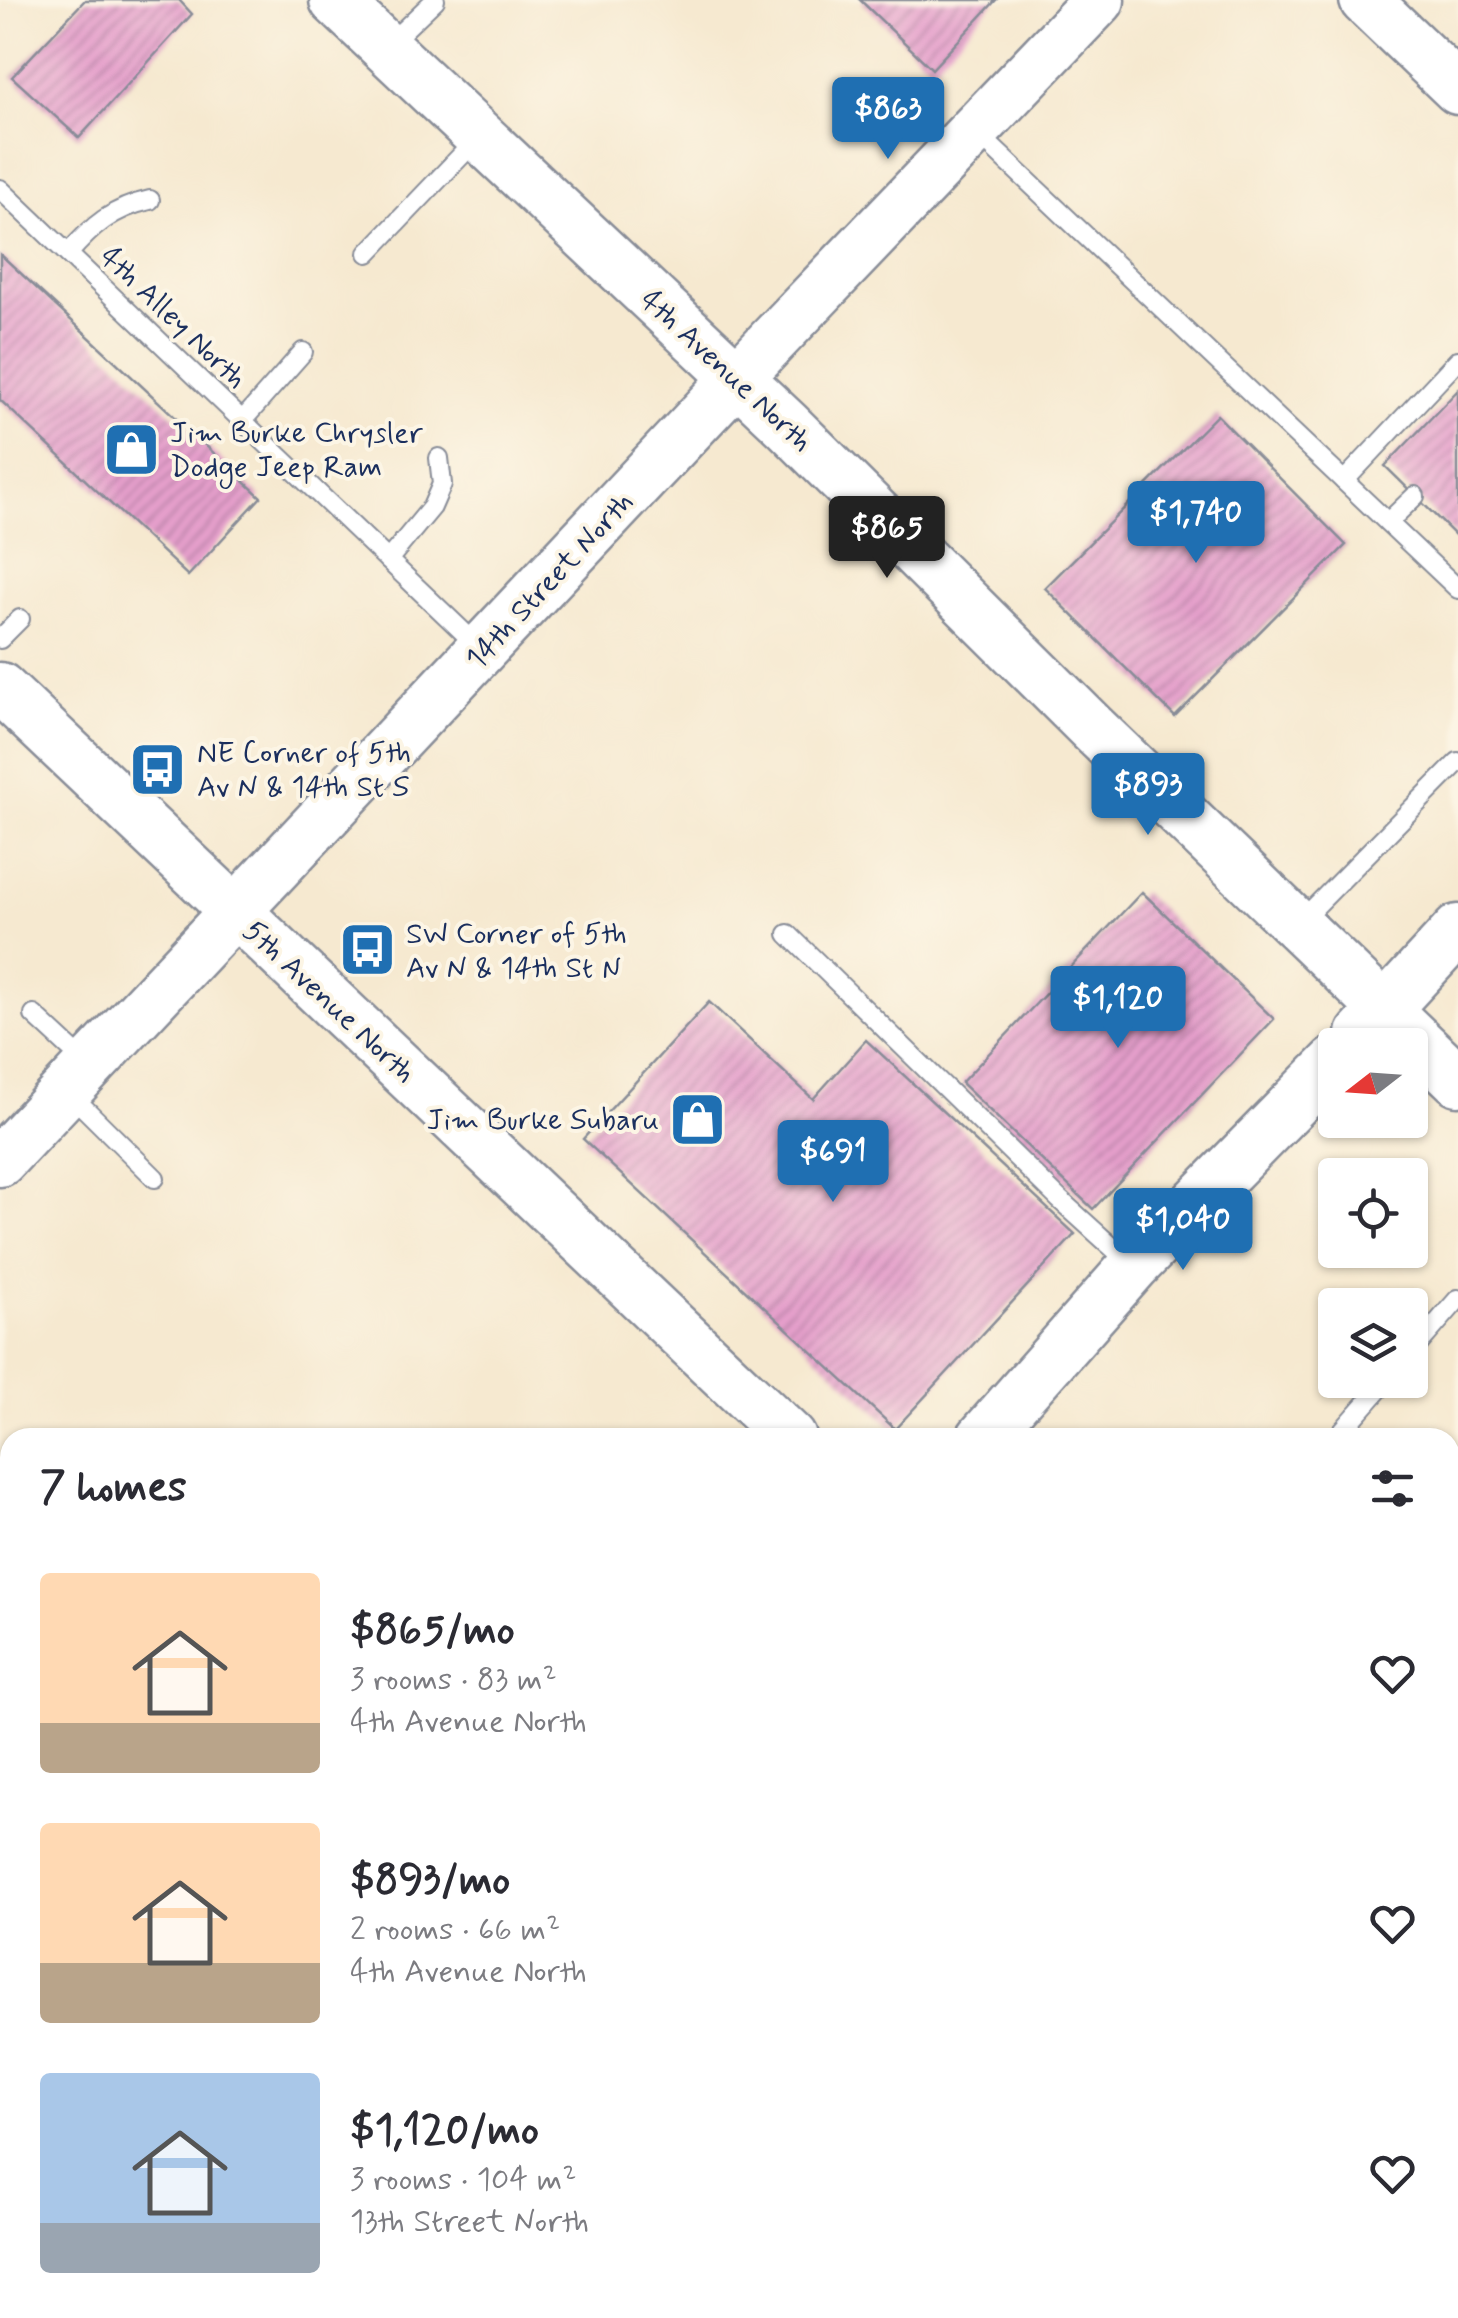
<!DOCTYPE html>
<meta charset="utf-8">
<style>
body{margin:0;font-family:Mynerve,sans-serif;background:#f7f7f7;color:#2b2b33;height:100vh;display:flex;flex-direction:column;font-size:38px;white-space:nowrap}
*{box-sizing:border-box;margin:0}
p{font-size:32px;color:#7c7c81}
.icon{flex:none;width:55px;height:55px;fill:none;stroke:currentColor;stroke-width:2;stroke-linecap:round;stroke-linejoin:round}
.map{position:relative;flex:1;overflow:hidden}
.drawer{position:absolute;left:0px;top:1428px;width:1460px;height:892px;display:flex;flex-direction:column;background:#fff;border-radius:30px 30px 0 0;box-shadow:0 2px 8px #0004}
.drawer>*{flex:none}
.needle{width:65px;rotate:253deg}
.controls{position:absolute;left:1318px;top:1028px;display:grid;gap:20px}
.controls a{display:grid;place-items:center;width:110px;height:110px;border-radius:10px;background:#fff;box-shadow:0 2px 8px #0004;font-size:50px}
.price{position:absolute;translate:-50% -85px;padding:0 22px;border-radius:10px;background:#1f6fb2;color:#fff;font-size:32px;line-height:65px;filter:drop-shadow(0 2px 5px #0008)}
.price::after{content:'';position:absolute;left:50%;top:60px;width:30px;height:22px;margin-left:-15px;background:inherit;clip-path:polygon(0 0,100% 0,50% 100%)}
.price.current{background:#222;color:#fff}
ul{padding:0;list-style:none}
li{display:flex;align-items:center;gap:30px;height:250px;padding:0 40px}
li span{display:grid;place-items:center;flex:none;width:280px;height:200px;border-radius:10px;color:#555}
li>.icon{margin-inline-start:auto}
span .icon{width:120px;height:120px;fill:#fffc;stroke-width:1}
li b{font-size:42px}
h2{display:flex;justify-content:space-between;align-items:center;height:120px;padding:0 40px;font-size:42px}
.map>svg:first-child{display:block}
.building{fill:url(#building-hatch)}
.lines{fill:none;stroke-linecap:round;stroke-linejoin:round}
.lane-casing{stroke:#888c97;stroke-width:22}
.secondary-casing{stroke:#888c97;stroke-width:55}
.lane{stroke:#fff;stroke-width:18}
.secondary{stroke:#fff;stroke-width:50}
.labels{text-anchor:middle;stroke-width:8;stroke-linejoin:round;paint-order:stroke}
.street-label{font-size:30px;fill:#1b2f5e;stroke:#fcf5e5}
.poi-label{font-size:30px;fill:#1b2f5e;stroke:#fcf5e5;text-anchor:start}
</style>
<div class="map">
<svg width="1458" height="2318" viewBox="0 0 1458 2318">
<defs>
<pattern id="building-hatch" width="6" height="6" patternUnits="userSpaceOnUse" patternTransform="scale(2.5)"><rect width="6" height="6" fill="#e59fcb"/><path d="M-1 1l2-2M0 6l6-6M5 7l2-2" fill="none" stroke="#b982a8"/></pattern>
</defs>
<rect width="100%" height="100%" fill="#fcf5e5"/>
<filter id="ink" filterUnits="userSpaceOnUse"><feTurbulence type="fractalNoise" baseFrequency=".01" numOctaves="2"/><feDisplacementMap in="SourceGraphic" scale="20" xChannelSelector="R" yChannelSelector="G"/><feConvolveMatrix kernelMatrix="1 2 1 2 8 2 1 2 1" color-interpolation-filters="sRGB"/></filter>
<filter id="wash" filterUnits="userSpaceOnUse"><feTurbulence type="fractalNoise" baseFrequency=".0048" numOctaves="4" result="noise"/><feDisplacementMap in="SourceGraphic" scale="40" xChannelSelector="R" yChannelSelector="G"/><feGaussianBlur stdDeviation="2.25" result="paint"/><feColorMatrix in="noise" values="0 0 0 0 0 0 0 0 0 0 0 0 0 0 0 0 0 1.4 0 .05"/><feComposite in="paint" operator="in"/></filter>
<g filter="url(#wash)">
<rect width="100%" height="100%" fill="#f6e9d0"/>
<g id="blocks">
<g class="building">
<path d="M 85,0 L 179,0 L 192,14 L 79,138 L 12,77 Z"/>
<path d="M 860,0 L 996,0 L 932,69 Z"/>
<path d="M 0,254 L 261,497 L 188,576 L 0,400 Z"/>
<path d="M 1458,390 L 1458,538 L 1385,466 Z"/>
<path d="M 1217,415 L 1346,545 L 1175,717 L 1045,588 Z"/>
<path d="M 1142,892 L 1274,1019 L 1093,1209 L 961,1083 Z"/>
<path d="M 709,1002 L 813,1099 L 866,1040 L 1075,1234 L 895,1429 L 583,1139 Z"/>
<path d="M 1458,1607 L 1458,1842 L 1450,1853 L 1450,1616 Z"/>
<path d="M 715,2310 L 916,2310 L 919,2312 L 913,2318 L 723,2318 Z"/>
</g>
</g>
</g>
<g filter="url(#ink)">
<use href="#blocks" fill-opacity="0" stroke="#888c97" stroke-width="2.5"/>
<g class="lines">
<defs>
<g id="lane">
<path d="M 389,44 L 435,0"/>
<path d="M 976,132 L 1458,589"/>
<path d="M 0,189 L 479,647"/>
<path d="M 368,253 L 478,138"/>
<path d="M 68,254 C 92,226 113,208 150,200"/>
<path d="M 242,421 L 303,352"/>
<path d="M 1344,481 L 1458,360"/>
<path d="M 1388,522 L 1415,496"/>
<path d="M 388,560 L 432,507 L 442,484 L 439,458"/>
<path d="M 0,639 L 20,619"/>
<path d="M 1300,922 L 1458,762"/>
<path d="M 788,934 L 1059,1199 L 1133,1266"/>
<path d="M 34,1015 L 89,1066"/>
<path d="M 70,1094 L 155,1178"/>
<path d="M 1410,1354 L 1458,1299"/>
<path d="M 1336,1438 L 1387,1380"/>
<path d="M 1450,1904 L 1458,1908"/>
<path d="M 612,2310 L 620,2318"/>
<path d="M 1049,2310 L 1058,2318"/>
</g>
<g id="secondary">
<path d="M 335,0 L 787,425 L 1092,728 L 1458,1080"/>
<path d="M 1365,0 L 1458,89"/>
<path d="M 0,688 L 791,1438"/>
<path d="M 1362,1034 L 1458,930"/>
<path d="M 0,1161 L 772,341 L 1099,0"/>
<path d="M 982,1438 L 1134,1266 L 1335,1062"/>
<path d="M 0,1929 L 10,1938"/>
<path d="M 1450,2061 L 1458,2068"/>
<path d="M 1450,2265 L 1458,2256"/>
<path d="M 402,2310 L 410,2318"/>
<path d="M 151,2318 L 158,2310"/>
<path d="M 1399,2318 L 1407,2310"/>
</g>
</defs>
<use href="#lane" class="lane-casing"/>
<use href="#secondary" class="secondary-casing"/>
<use href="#lane" class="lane"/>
<use href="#secondary" class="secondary"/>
</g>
</g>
<defs>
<symbol id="shop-square" viewBox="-11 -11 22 22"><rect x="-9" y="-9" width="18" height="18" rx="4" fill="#1f6fb2" stroke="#fcf5e5"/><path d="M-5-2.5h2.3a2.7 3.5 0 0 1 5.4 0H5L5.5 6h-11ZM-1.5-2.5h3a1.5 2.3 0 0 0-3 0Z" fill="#fff"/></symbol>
<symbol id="bus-square" viewBox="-11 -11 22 22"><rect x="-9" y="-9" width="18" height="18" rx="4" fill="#1f6fb2" stroke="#fcf5e5"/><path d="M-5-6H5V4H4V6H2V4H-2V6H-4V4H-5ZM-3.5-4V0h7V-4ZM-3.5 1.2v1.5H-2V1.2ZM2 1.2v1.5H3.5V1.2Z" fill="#fff"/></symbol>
</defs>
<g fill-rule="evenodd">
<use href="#shop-square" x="100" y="418" width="63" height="63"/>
<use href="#bus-square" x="126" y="738" width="63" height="63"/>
<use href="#bus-square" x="336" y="918" width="63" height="63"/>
<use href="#shop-square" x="666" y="1088" width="63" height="63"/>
</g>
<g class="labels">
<g class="street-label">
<text transform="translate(174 317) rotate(44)" y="10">4th Alley North</text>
<text transform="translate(727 370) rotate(43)" y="10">4th Avenue North</text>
<text transform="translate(549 580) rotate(-47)" y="10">14th Street North</text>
<text transform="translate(330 1001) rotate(43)" y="10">5th Avenue North</text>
</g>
<g class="poi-label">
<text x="170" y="442">Jim Burke Chrysler<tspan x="170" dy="34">Dodge Jeep Ram</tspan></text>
<text x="197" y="762">NE Corner of 5th<tspan x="197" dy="34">Av N &amp; 14th St S</tspan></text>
<text x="406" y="943">SW Corner of 5th<tspan x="406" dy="34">Av N &amp; 14th St N</tspan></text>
<text x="659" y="1129" text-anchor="end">Jim Burke Subaru</text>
</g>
</g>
</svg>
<div class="controls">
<a><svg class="needle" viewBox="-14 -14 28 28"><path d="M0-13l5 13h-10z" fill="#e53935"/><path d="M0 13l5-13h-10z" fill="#7c7c81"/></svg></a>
<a><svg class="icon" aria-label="locate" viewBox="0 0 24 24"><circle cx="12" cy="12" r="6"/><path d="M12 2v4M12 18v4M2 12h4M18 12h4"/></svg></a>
<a><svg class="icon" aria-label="layers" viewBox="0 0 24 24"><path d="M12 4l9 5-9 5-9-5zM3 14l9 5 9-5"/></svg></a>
</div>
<b class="price" style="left:888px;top:162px">$863</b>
<b class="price" style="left:1196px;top:566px">$1,740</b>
<b class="price current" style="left:887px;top:581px">$865</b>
<b class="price" style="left:1148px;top:838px">$893</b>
<b class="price" style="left:1118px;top:1051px">$1,120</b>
<b class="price" style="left:833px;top:1205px">$691</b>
<b class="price" style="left:1183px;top:1273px">$1,040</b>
<section class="drawer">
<h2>7 homes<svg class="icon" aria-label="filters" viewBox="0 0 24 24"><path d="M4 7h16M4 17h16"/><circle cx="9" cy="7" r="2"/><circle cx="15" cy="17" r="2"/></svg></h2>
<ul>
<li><span style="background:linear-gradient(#ffd9b3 75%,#b9a48a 0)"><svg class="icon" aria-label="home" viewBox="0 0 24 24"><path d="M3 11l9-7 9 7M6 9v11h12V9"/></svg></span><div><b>$865/mo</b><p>3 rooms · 83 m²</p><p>4th Avenue North</p></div><svg class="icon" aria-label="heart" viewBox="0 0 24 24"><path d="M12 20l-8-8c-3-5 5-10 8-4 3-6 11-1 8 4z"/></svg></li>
<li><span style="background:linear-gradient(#ffd9b3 70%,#b9a48a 0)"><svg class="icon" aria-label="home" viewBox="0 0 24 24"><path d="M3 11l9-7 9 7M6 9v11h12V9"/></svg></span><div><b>$893/mo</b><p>2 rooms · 66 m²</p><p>4th Avenue North</p></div><svg class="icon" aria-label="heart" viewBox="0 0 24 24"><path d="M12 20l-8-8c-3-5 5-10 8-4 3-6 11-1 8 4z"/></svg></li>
<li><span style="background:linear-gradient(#a9c7e8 75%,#9aa5b1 0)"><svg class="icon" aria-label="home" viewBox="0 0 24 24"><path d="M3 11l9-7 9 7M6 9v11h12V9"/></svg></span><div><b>$1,120/mo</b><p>3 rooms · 104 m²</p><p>13th Street North</p></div><svg class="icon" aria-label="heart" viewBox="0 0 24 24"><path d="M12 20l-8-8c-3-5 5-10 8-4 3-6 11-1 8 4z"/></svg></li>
</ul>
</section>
</div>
